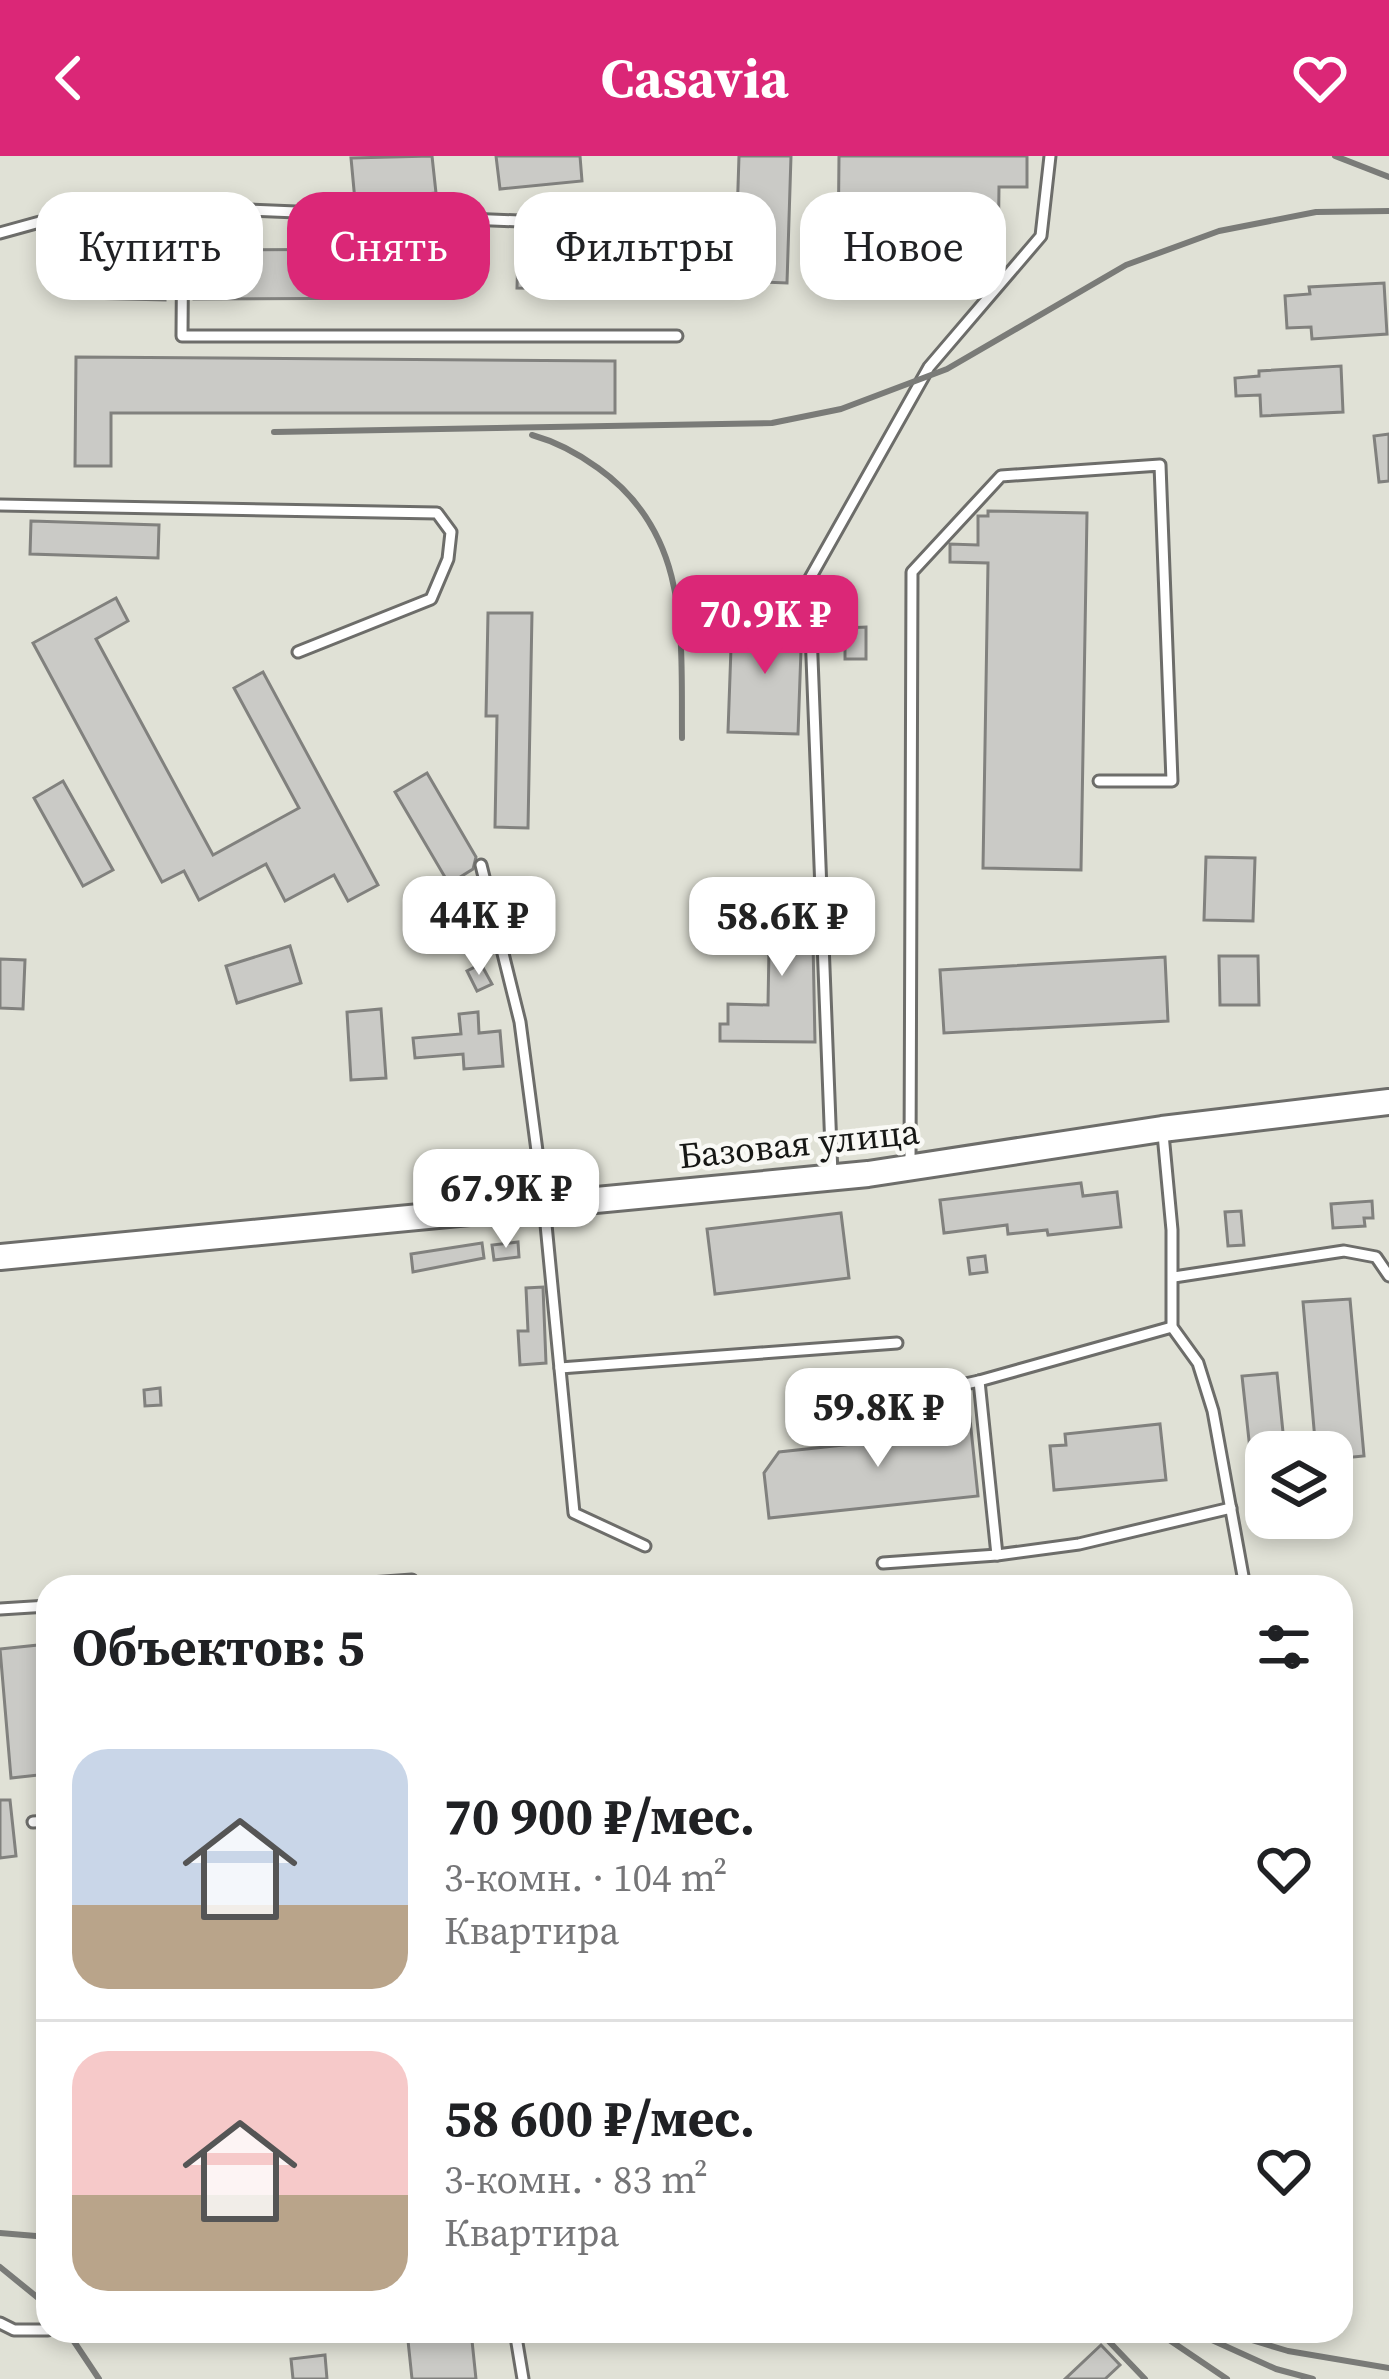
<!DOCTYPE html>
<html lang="ru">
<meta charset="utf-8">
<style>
body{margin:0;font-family:"Source Serif 4",serif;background:#f2f2f2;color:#202124;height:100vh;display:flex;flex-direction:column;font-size:45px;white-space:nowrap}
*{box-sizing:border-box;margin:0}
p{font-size:39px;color:#757577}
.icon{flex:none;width:66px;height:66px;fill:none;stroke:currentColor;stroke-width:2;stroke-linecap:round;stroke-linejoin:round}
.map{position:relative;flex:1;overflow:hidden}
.drawer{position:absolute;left:36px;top:1419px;width:1317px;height:768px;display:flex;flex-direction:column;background:#fff;border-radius:36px;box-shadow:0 6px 18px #0003}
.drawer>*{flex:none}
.hud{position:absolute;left:36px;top:36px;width:1317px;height:108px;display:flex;gap:24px}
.tools{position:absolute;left:1245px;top:1275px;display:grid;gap:24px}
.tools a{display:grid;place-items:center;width:108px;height:108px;border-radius:24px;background:#fff;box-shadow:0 6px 18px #0003;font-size:60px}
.price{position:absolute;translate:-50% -102px;padding:0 27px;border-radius:24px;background:#fff;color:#222;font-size:39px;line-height:78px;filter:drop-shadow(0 3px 6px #0008)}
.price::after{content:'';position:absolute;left:50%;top:72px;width:36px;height:27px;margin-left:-18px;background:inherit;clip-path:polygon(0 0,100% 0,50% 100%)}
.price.on{background:#db2777;color:#fff}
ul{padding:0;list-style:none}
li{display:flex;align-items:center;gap:36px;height:300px;padding:0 36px}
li+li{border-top:3px solid #e0e0e0}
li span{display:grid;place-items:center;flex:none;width:336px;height:240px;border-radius:36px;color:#555}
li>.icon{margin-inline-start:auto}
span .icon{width:144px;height:144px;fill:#fffc;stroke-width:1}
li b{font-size:51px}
h2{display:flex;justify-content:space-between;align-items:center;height:144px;padding:0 36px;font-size:51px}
.pill{padding:0 42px;border-radius:36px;background:#fff;box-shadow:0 6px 18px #0003;font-size:42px;line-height:108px}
.pill.on{background:#db2777;color:#fff}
header{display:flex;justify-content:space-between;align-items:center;height:156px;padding:0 36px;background:#db2777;color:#fff;font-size:54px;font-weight:700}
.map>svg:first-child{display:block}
.built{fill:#e0e1d6;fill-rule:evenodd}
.building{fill:#cacac6;stroke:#81817e;stroke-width:3}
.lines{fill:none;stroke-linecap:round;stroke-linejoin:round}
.service-casing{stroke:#6d6d6a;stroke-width:15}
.tertiary-casing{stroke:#6d6d6a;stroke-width:30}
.service{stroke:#fff;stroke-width:9}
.tertiary{stroke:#fff;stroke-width:24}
.rail{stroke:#7a7b78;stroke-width:6}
.labels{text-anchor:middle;stroke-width:9;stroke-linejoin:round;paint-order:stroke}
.street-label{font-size:36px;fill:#161715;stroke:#f9f9f5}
</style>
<header><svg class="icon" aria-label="back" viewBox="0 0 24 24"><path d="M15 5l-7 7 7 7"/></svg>Casavia<svg class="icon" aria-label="heart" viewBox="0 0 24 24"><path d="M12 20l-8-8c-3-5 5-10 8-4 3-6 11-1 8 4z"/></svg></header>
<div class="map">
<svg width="1389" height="2223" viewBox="0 0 1389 2223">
<rect width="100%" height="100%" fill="#ebebe8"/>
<path class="built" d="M 0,0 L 1389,0 L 1389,2223 L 0,2223 ZM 1266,1296 L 1332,1296 L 1332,1362 L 1266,1362 ZM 48,1431 L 1341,1431 L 1341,2175 L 48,2175 Z"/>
<g class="building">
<path d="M 432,0 L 436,37 L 355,45 L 351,2 Z"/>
<path d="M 496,0 L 580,0 L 582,25 L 500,33 Z"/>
<path d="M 739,0 L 791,0 L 787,127 L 735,125 Z"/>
<path d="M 839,0 L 1027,0 L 1027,31 L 999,31 L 998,110 L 838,107 Z"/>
<path d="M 66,68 L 80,69 L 76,115 L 55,113 L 59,70 Z"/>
<path d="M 433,93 L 434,142 L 194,143 L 194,94 Z"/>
<path d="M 518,97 L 682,100 L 681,135 L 517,132 Z"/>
<path d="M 85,108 L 165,109 L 165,144 L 85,142 Z"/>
<path d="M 1384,127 L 1387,178 L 1312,183 L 1311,171 L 1287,172 L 1285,140 L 1310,138 L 1309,131 Z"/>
<path d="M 76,201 L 615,205 L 615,257 L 111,257 L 111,310 L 75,310 Z"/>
<path d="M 1341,210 L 1343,256 L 1261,260 L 1260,239 L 1236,240 L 1235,222 L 1259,220 L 1259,215 Z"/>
<path d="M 1389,278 L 1389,325 L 1379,326 L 1374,280 Z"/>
<path d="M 988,355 L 1087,357 L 1081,714 L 983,712 L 988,407 L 950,406 L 950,388 L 978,389 L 978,360 L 988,360 Z"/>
<path d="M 31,365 L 159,369 L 158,402 L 30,398 Z"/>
<path d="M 116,442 L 128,465 L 96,483 L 213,699 L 299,652 L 234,532 L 263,516 L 378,729 L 348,745 L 334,719 L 285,745 L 266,708 L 199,744 L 184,715 L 162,726 L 33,487 Z"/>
<path d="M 488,457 L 532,457 L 528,672 L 495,671 L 497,560 L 486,560 Z"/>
<path d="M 732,464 L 802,466 L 798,578 L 728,576 Z"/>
<path d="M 866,471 L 866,503 L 845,503 L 845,472 Z"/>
<path d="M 427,617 L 476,701 L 473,713 L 449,728 L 395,636 Z"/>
<path d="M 63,625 L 113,714 L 83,730 L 34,642 Z"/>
<path d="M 1206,701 L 1255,702 L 1253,765 L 1204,764 Z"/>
<path d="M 770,736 L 812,736 L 815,886 L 720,885 L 720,868 L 728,868 L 728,848 L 768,849 Z"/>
<path d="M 290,790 L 301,827 L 237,847 L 226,810 Z"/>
<path d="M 1219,800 L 1258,800 L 1259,849 L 1220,849 Z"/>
<path d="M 1165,801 L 1168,865 L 944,877 L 940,814 Z"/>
<path d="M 0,803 L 25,804 L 23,853 L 0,852 Z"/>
<path d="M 481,808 L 492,828 L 477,835 L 467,815 Z"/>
<path d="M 381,853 L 386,922 L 351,924 L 347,856 Z"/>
<path d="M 478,856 L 479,877 L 500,875 L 503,910 L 464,913 L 463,898 L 415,902 L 413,882 L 461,878 L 459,858 Z"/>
<path d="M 1081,1027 L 1083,1040 L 1117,1036 L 1121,1071 L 1048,1079 L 1047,1074 L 1008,1078 L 1007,1069 L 944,1077 L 940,1044 Z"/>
<path d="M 1372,1045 L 1373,1062 L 1364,1062 L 1365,1070 L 1333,1072 L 1331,1048 Z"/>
<path d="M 1241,1055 L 1244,1089 L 1228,1090 L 1225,1056 Z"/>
<path d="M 841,1057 L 849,1122 L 715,1138 L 707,1073 Z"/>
<path d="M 518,1086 L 519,1101 L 494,1104 L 492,1089 Z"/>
<path d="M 482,1087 L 484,1102 L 413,1116 L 411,1098 Z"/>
<path d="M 985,1100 L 987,1116 L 970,1118 L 968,1102 Z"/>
<path d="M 543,1131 L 546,1207 L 520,1209 L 518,1175 L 528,1175 L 526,1132 Z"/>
<path d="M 1350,1143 L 1364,1300 L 1332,1303 L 1332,1296 L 1316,1296 L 1303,1146 Z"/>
<path d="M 1277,1217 L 1285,1296 L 1266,1296 L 1266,1310 L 1252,1312 L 1242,1220 Z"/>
<path d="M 160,1232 L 161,1249 L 145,1250 L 144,1234 Z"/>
<path d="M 968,1244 L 978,1340 L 769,1362 L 764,1317 L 779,1296 L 936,1279 L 933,1247 Z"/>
<path d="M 1160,1268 L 1166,1324 L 1054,1334 L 1050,1290 L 1066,1289 L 1065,1278 Z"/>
<path d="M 48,1488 L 48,1618 L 11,1622 L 0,1493 Z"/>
<path d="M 0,1644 L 10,1644 L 16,1700 L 0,1702 Z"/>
<path d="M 407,2175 L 471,2175 L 476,2223 L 412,2223 Z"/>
<path d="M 1101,2189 L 1120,2209 L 1105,2223 L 1065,2223 Z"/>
<path d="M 325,2199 L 327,2223 L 293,2223 L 291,2203 Z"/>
</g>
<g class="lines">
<defs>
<g id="service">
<path d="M 183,52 L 182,180 L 677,180"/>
<path d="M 0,77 L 105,48 L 590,68"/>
<path d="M 0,349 L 437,357 L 451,376 L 448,403 L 431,443 L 298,496"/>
<path d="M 481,709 L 520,866 L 544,1048 L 574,1357 L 645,1390"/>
<path d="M 1163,978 L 1172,1074 L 1172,1171 L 1198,1207 L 1213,1255 L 1245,1431"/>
<path d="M 910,1008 L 912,416 L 1001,320 L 1160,309 L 1172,625 L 1099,625"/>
<path d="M 832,1019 L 809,424 L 929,211 L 1041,80 L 1050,0"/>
<path d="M 1174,1121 L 1344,1095 L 1376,1101 L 1389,1120"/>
<path d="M 560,1212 L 897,1187"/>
<path d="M 979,1225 L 997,1399"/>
<path d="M 819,1260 L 979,1225 L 1172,1171"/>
<path d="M 883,1407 L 997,1399 L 1079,1388 L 1231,1352"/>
<path d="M 315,1431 L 412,1424 L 413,1431"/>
<path d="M 0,1453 L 48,1450"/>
<path d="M 33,1666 L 48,1665"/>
<path d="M 0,2167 L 14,2174 L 48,2174"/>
<path d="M 515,2175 L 523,2223"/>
</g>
<path id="tertiary" d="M 0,1101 L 868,1018 L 1162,973 L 1389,946"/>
</defs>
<use href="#service" class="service-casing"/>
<use href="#tertiary" class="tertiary-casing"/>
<use href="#service" class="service"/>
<use href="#tertiary" class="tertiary"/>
<g class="rail">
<path d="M 1335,0 L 1389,21"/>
<path d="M 274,276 L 772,267 L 841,253 L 947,213 L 1126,109 L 1219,75 L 1316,56 L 1389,55"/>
<path d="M 532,279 C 557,286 576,296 598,312 C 691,378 681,480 682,582"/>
<path d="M 0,2077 L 48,2081"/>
<path d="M 0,2111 L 48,2150"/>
<path d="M 67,2175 L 99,2223"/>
<path d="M 1099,2175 L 1145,2223"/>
<path d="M 1156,2175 L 1227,2223"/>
<path d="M 1192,2175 L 1276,2213 L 1313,2223"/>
<path d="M 1222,2175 L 1288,2195 L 1389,2212"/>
</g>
</g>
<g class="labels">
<g class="street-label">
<text transform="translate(799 987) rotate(-6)" y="13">Базовая улица</text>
</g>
</g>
</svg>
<div class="tools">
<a><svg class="icon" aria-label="layers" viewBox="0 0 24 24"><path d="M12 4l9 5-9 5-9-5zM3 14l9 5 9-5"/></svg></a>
</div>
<b class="price on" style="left:765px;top:521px">70.9K ₽</b>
<b class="price" style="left:479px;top:822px">44K ₽</b>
<b class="price" style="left:782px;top:823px">58.6K ₽</b>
<b class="price" style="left:506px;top:1095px">67.9K ₽</b>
<b class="price" style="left:878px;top:1314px">59.8K ₽</b>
<div class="hud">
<a class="pill">Купить</a>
<a class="pill on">Снять</a>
<a class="pill">Фильтры</a>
<a class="pill">Новое</a>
</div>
<section class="drawer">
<h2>Объектов: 5<svg class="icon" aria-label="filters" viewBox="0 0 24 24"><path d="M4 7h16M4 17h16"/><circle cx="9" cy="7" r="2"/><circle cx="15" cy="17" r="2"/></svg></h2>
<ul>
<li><span style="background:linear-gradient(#c9d6e8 65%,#b9a48a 0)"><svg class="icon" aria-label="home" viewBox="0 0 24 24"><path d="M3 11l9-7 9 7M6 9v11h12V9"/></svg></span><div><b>70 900 ₽/мес.</b><p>3-комн. · 104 m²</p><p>Квартира</p></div><svg class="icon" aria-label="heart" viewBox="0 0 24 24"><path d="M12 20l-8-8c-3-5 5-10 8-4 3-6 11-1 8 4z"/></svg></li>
<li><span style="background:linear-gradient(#f6c9c9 60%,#b9a48a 0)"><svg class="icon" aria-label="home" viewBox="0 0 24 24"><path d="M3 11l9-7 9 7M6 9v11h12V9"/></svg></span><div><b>58 600 ₽/мес.</b><p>3-комн. · 83 m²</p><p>Квартира</p></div><svg class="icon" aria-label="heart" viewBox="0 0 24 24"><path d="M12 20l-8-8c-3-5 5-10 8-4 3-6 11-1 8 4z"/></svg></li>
</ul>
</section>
</div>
